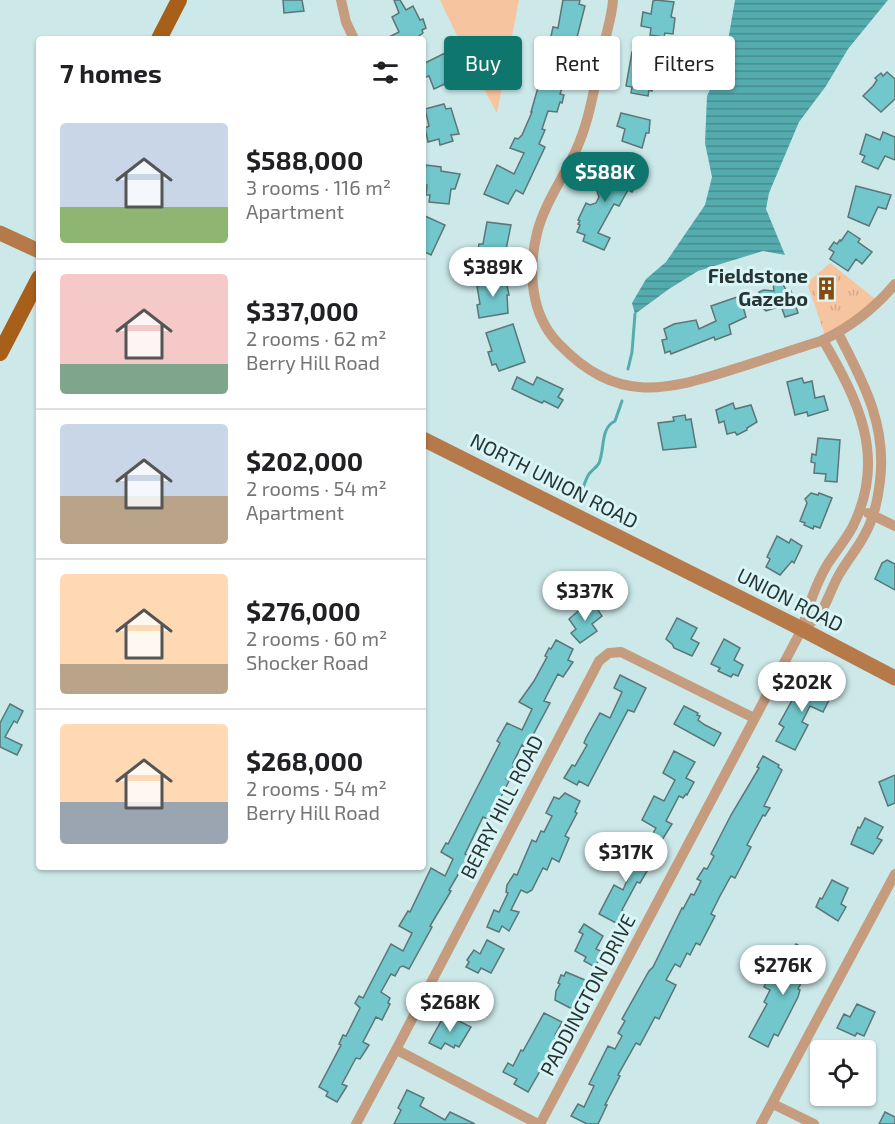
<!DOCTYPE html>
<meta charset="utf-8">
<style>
body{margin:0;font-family:"Exo 2",sans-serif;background:#f2f2f2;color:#202124;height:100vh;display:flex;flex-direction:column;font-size:22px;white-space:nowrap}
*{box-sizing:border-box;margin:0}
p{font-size:20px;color:#757577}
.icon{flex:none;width:33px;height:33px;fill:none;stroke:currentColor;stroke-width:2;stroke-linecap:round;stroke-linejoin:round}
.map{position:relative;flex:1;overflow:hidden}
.panel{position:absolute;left:36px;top:36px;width:390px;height:834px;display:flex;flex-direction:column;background:#fff;border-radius:6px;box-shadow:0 2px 4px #0004}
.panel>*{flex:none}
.banner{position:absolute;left:444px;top:36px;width:360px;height:54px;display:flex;gap:12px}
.controls{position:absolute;left:810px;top:1040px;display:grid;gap:12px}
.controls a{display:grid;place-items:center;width:66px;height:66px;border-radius:6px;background:#fff;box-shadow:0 2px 4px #0004;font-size:30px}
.price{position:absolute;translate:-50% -51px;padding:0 14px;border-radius:21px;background:#fff;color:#222;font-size:20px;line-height:39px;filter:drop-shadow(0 2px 3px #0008)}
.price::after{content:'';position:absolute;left:50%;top:36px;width:18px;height:14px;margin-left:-9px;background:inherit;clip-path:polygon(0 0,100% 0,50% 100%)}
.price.on{background:#0f766e;color:#fff}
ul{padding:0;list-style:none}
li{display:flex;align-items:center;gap:18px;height:150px;padding:0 24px}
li+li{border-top:2px solid #e0e0e0}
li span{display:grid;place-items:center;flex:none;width:168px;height:120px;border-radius:6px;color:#555}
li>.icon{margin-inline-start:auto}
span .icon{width:72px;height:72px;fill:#fffc;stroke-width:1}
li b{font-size:26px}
h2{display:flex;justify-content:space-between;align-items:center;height:72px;padding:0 24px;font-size:26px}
.pill{padding:0 21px;border-radius:6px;background:#fff;box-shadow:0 2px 4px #0004;font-size:21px;line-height:54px}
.pill.on{background:#0f766e;color:#fff}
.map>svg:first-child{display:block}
.grass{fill:#f6c49f}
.park{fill:url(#park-tufts)}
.water{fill:url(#water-rules)}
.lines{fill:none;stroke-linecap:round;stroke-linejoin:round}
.stream{stroke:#55acaf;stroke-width:3}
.building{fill:#71c7cb;stroke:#5c7576;stroke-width:1.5}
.minor{stroke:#c59c7e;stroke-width:10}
.secondary{stroke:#b5794a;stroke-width:15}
.primary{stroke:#a75f1a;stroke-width:16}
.labels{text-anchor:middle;stroke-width:6;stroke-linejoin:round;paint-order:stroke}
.poi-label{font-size:20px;font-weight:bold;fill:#293434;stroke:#d9f5f6;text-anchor:end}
.street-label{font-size:20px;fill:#293434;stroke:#d9f5f6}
</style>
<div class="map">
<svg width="895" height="1124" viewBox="0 0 895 1124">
<defs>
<pattern id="park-tufts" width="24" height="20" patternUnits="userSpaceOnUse" patternTransform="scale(1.5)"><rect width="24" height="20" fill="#f6c49f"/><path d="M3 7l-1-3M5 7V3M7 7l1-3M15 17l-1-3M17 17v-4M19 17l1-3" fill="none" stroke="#d3a98a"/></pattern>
<pattern id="water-rules" width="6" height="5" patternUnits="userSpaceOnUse" patternTransform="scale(1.5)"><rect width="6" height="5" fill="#55acaf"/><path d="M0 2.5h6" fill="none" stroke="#468d8f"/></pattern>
</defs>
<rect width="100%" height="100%" fill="#cce8e9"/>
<path class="grass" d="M 440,0 L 519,0 L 497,113 L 476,75 Z"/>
<path class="park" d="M 830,263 L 879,302 L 826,338 L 807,283 Z"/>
<path class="water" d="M 735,0 L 888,0 L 848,49 L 826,86 L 799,122 L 769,193 L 766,209 L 785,255 L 763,251 L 698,271 L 669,289 L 635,314 L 632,303 L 646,279 L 666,262 L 705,205 L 712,177 L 705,143 L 707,96 L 725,58 Z"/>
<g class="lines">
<g class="stream">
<path d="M 628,369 L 632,352 L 635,314"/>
<path d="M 580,496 C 583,489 585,480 589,474 C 592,470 597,467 599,463 C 605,449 600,428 615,421 L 622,401"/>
</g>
</g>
<g class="building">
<path d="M 283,0 L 302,0 L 304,11 L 284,13 Z"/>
<path d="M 394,0 L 400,0 L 406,10 L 413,6 L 420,20 L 423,19 L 426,28 L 422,30 L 423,33 L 419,36 L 420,39 L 385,39 L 399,32 L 392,17 L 399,13 Z"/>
<path d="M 563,0 L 580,0 L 579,4 L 585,6 L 570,65 L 546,60 L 553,27 L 558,28 Z"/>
<path d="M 656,0 L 674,2 L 671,17 L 675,18 L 673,34 L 665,33 L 664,37 L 650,35 L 651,28 L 641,26 L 643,12 L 651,14 L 653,1 Z"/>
<path d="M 635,47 L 650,50 L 649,55 L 662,58 L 660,68 L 657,68 L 652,91 L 649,90 L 648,96 L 631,93 L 632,87 L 626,86 L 632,52 L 634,52 Z"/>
<path d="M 445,53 L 449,61 L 445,67 L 449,82 L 434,89 L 429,76 L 423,78 L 423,64 Z"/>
<path d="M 887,72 L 895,79 L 895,99 L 881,112 L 863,96 L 873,86 L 877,80 L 875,78 L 881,73 L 883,76 Z"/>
<path d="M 541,77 L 564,83 L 560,94 L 564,95 L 562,103 L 560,102 L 557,112 L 548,111 L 542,129 L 545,130 L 539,144 L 545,147 L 523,194 L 516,190 L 508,204 L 484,194 L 497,165 L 514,174 L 524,153 L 510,148 L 515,138 L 518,139 L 522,135 L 532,112 L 531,112 Z"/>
<path d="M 444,104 L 446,109 L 451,108 L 459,134 L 451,135 L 453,141 L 440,145 L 439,139 L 428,142 L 425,128 L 429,126 L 425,109 Z"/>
<path d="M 621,113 L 650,120 L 649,133 L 646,133 L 642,148 L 622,141 L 625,129 L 617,126 Z"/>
<path d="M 883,132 L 895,137 L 895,160 L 885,156 L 878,169 L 862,162 L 865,156 L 860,154 L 866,134 L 880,140 Z"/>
<path d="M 617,162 L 629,168 L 627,172 L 634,175 L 631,181 L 637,184 L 632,192 L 628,190 L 619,206 L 614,204 L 598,233 L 610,238 L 604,250 L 583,241 L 585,235 L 577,232 L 580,225 L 578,224 L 580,221 L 578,220 L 586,203 L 590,205 L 596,203 L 599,197 L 597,191 L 604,179 L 598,175 L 604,163 L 614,167 Z"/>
<path d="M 426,165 L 441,167 L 441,171 L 460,174 L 455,189 L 451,189 L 449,204 L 429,202 L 430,195 L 426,195 L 427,185 L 423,184 L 423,171 L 425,171 Z"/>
<path d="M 856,186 L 891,195 L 886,209 L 878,207 L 869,226 L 848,217 Z"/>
<path d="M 425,216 L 445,225 L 431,255 L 423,251 L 423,221 Z"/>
<path d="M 487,222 L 511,225 L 503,264 L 476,261 L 479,244 L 483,244 Z"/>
<path d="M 848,231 L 860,239 L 858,242 L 872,252 L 862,264 L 856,259 L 848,271 L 830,259 L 834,252 L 829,249 L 834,242 L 837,244 L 840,240 L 841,241 Z"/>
<path d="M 505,276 L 509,295 L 507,295 L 508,313 L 479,318 L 477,305 L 480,304 L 477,286 L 490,283 L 489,279 Z"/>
<path d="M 779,280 L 782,282 L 787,292 L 791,291 L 798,313 L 785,317 L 781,306 L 766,311 L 764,309 L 759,292 L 764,290 L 774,291 L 773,283 Z"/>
<path d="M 740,296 L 746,317 L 729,325 L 731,334 L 715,340 L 714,337 L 671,354 L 670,351 L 665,353 L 662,340 L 667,339 L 664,329 L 674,324 L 696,320 L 699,329 L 716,321 L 711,306 Z"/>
<path d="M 513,324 L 525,362 L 499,371 L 496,364 L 492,365 L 488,352 L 492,351 L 486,333 Z"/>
<path d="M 517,377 L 533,385 L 537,377 L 563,389 L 558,397 L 563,400 L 558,408 L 544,401 L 542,403 L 533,399 L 512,389 Z"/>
<path d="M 802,378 L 804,383 L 812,381 L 815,398 L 824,396 L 828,410 L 808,416 L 807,412 L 795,415 L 787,382 Z"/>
<path d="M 733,403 L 735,409 L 751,405 L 757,422 L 747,428 L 747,430 L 737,435 L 735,432 L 727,434 L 724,421 L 719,423 L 716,410 Z"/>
<path d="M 685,415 L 686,420 L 691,419 L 696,447 L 663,450 L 658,423 L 674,421 L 673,417 Z"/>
<path d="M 818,438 L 840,440 L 837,482 L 825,481 L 826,474 L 814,473 L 815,463 L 811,462 L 812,454 L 816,455 Z"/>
<path d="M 811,493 L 818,495 L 819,493 L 832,498 L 820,528 L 814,526 L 813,529 L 804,525 L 805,523 L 800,521 L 807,503 L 805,499 Z"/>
<path d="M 777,536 L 789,543 L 791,539 L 802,546 L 794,563 L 792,561 L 780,575 L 766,567 L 770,559 L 767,557 Z"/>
<path d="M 887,560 L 895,564 L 895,590 L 875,579 L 882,563 Z"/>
<path d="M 591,600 L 602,616 L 592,624 L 597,631 L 580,643 L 571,633 L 576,629 L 569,619 Z"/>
<path d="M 677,618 L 697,628 L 691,639 L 699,643 L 692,656 L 674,648 L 672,644 L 666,639 Z"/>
<path d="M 724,639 L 740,648 L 734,660 L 743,665 L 738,676 L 733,674 L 731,677 L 718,671 L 720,668 L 711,664 Z"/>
<path d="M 556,640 L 573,649 L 568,660 L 573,662 L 563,677 L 558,674 L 548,693 L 544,701 L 550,703 L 526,748 L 522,745 L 513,763 L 515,764 L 506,779 L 509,781 L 489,820 L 483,817 L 465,854 L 469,856 L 449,890 L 451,891 L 430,926 L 432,927 L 409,969 L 403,966 L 400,967 L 395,976 L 391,974 L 381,992 L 390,998 L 388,1003 L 390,1004 L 382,1020 L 376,1017 L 363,1042 L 369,1045 L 360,1059 L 356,1058 L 342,1084 L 347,1086 L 337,1102 L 326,1096 L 328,1092 L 319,1087 L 341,1045 L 339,1044 L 343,1035 L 346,1036 L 360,1008 L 355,1003 L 359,996 L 363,998 L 391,944 L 403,951 L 412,933 L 399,926 L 408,911 L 410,912 L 431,868 L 445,876 L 453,859 L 441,852 L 446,843 L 448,844 L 460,821 L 500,743 L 497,741 L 507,723 L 522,730 L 532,709 L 519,702 L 534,681 L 547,657 L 545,656 L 549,648 L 551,649 Z"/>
<path d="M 620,675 L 646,688 L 634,712 L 628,710 L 588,786 L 579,781 L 577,785 L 564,778 L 572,765 L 575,766 L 587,745 L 584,743 L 586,738 L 600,713 L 610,718 L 622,692 L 614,688 Z"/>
<path d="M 811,681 L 833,692 L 823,712 L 810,706 L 802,722 L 808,725 L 795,750 L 776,741 L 784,727 L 779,724 L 800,686 L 807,689 Z"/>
<path d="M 10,704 L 23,711 L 17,723 L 14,721 L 5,737 L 22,745 L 17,755 L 0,747 L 0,723 Z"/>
<path d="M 684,706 L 698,713 L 697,715 L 700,716 L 698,720 L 705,725 L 721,733 L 714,746 L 674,724 Z"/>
<path d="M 674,751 L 695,762 L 686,778 L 694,782 L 687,795 L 686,794 L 683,798 L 679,796 L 666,821 L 672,824 L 662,840 L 652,835 L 656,828 L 642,820 L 654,796 L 664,801 L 675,780 L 663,773 Z"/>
<path d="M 763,756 L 779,765 L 778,767 L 782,770 L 764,806 L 770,808 L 765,816 L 763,815 L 747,845 L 751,847 L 735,878 L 731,876 L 720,896 L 711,914 L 715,916 L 700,945 L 696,943 L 690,955 L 687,953 L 680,967 L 675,964 L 666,980 L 676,985 L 659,1019 L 655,1017 L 640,1045 L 636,1043 L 618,1075 L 620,1076 L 605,1105 L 607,1105 L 598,1124 L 587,1124 L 571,1116 L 578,1104 L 584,1107 L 594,1086 L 589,1084 L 608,1046 L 615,1049 L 622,1036 L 618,1033 L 625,1021 L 622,1019 L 649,971 L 653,967 L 682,908 L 683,909 L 691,894 L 694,895 L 701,881 L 697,879 L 704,868 L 707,869 L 714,856 L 711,854 L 731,815 L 759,768 L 757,767 Z"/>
<path d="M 895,775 L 895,803 L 888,806 L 879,782 Z"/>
<path d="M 565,793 L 580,801 L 575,812 L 577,813 L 565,836 L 569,838 L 559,862 L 552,858 L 547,870 L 543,868 L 532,890 L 527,893 L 521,890 L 511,910 L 519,912 L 509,931 L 502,926 L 499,932 L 487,927 L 494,910 L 499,912 L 508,893 L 506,892 L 507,885 L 514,874 L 517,875 L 532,840 L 536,842 L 541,831 L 544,832 L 552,816 L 546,813 L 554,797 L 559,799 Z"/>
<path d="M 865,818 L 883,827 L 877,838 L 882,840 L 873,854 L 851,844 L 858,827 L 860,828 Z"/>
<path d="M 634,840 L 647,848 L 646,850 L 648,851 L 643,862 L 650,866 L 640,883 L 637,882 L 622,910 L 625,912 L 618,924 L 599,914 L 614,885 L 623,890 L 631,871 L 620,865 Z"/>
<path d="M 832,880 L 848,888 L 841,904 L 846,907 L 838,921 L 816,907 L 820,898 L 822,899 Z"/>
<path d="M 584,924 L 603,936 L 596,949 L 603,952 L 595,967 L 584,961 L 586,957 L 575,951 L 583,934 L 579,932 Z"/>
<path d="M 487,940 L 504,949 L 491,973 L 481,968 L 478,973 L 466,967 L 469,962 L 467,960 L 474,950 L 480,954 Z"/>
<path d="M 796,944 L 818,957 L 815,962 L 816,963 L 810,974 L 807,972 L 798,989 L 800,990 L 798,997 L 778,1036 L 774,1034 L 768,1047 L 749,1037 L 767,1004 L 764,1002 L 770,990 L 764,987 L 768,979 L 774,983 L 776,977 L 780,979 L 789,961 L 787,960 Z"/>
<path d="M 566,972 L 585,980 L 581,994 L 572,1009 L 555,1000 L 556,991 L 560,984 L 558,983 L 561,975 L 564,976 Z"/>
<path d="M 857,1004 L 875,1012 L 864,1036 L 857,1033 L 855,1036 L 837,1028 L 844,1014 L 850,1017 Z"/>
<path d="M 544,1013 L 562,1022 L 555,1035 L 559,1038 L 528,1092 L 514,1084 L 517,1079 L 503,1072 L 508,1063 L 513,1066 L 521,1050 L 523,1051 Z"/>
<path d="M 445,1014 L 471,1027 L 459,1047 L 455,1045 L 454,1048 L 445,1043 L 441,1049 L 429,1043 Z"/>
<path d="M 407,1090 L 424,1098 L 420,1106 L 445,1120 L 450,1112 L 475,1124 L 394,1124 L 401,1110 L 398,1108 Z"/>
<path d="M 885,1112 L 895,1117 L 895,1124 L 879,1124 Z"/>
</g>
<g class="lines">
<g class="minor">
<path d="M 341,0 L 346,22 L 354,39"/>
<path d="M 613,0 C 612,18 605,36 602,54 C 594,86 590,120 576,150 C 564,177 544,204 537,233 C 528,270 530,315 559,344 C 616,403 663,392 734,369 C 763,360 792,350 821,341 C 851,327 874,309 895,284"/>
<path d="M 868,513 L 895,526"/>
<path d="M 802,629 C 808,624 816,620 820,614 C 828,601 832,586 840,573 C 848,559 858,548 865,534 C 874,518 878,499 880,481 C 887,424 863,382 838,333"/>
<path d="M 397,1050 L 538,1124"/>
<path d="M 773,1104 L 814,1124"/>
<path d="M 356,1124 L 399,1044 L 599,661 L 609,653 L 621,652 L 754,718"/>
<path d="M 540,1124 L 802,629 C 808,607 816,584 827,565 C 835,552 846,540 853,526 C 887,457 858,400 823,340"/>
<path d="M 761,1124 L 895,874"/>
</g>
<g class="secondary">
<path d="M 0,233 L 39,251"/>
<path d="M 423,439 L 792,624 L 895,678"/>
</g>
<g class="primary">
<path d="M 159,39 L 179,0"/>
<path d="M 0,353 L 39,278"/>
</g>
</g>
<defs>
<symbol id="building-bare" viewBox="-9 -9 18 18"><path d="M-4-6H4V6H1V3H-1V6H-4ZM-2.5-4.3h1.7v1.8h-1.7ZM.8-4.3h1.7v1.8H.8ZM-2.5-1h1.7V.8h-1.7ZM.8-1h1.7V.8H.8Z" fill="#884b0d" stroke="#d9f5f6" stroke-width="2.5" paint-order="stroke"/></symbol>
</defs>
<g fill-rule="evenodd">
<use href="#building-bare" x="810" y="272" width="33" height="33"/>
</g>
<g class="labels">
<g class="poi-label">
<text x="808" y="283">Fieldstone<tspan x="808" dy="23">Gazebo</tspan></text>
</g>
<g class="street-label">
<text transform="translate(554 481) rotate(27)" y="7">NORTH UNION ROAD</text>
<text transform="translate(790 600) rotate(27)" y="7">UNION ROAD</text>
<text transform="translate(502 807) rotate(-63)" y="7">BERRY HILL ROAD</text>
<text transform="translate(588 995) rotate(-62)" y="7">PADDINGTON DRIVE</text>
</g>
</g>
</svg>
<div class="controls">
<a><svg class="icon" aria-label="locate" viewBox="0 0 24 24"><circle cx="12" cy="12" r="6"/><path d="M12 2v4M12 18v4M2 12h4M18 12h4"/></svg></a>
</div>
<b class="price on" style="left:605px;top:203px">$588K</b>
<b class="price" style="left:493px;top:298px">$389K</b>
<b class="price" style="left:585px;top:622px">$337K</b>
<b class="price" style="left:802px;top:713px">$202K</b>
<b class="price" style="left:626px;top:883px">$317K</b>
<b class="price" style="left:783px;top:996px">$276K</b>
<b class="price" style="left:450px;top:1033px">$268K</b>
<div class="banner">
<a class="pill on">Buy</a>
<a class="pill">Rent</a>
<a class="pill">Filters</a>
</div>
<section class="panel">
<h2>7 homes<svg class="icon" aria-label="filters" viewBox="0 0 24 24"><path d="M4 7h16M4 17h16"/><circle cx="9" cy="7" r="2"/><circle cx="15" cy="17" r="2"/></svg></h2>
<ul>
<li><span style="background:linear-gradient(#c9d6e8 70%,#8fb573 0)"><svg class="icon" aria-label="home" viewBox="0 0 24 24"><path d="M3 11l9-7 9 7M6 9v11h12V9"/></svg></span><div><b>$588,000</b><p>3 rooms · 116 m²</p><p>Apartment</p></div></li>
<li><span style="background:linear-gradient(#f6c9c9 75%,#7fa58c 0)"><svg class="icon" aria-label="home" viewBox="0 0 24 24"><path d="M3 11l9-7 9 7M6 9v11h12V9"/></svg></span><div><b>$337,000</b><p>2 rooms · 62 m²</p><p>Berry Hill Road</p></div></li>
<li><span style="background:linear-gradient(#c9d6e8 60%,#b9a48a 0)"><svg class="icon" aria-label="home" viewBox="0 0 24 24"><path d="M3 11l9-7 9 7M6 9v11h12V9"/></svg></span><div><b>$202,000</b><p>2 rooms · 54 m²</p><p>Apartment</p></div></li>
<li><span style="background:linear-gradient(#ffd9b3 75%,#b9a48a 0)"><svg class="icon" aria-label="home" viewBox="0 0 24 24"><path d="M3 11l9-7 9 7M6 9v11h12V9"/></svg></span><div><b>$276,000</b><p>2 rooms · 60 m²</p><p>Shocker Road</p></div></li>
<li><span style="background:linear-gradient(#ffd9b3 65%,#9aa5b1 0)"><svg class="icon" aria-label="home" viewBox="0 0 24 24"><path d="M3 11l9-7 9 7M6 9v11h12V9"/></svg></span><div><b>$268,000</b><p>2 rooms · 54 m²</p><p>Berry Hill Road</p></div></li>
</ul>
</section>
</div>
